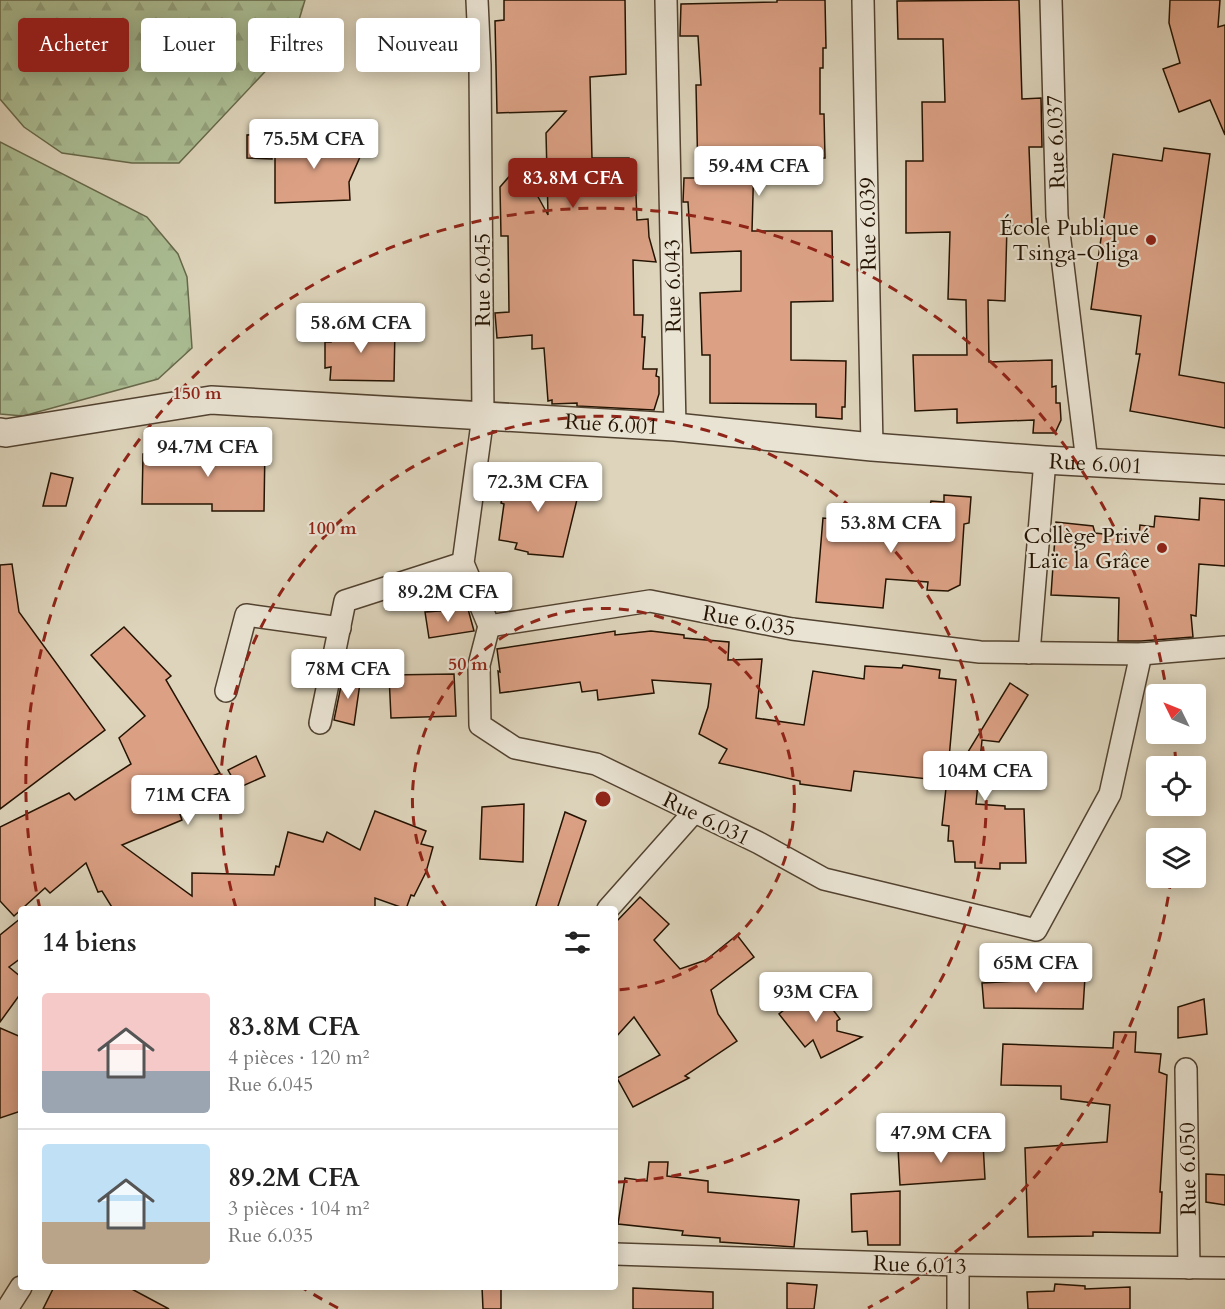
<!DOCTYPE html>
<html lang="fr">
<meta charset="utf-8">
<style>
body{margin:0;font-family:Cardo,serif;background:#f2f2f2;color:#222;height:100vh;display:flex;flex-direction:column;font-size:22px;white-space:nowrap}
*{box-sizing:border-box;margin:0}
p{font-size:20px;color:#767676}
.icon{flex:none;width:33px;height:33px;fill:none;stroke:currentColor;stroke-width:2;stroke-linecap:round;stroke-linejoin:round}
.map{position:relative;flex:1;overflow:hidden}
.panel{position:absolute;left:18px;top:906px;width:600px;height:384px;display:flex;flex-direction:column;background:#fff;border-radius:6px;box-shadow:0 3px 15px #0003}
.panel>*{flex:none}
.hud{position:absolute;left:18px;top:18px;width:600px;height:54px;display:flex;gap:12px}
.needle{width:39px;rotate:313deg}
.tools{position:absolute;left:1146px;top:684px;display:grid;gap:12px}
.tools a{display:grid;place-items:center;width:60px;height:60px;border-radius:6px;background:#fff;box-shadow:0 3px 15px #0003;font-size:30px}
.price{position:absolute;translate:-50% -51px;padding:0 14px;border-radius:6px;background:#fff;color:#222;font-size:20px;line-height:39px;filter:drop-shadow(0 2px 3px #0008)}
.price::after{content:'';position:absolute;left:50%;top:36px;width:18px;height:14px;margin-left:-9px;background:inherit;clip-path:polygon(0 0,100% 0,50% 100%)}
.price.current{background:#8f2418;color:#fff}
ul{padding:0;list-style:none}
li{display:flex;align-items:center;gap:18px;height:150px;padding:0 24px}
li+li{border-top:2px solid #e0e0e0}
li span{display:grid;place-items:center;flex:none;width:168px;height:120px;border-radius:6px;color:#555}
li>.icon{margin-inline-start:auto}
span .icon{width:72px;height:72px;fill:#fffc;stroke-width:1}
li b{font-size:26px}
h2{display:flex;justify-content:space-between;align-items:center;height:72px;padding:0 24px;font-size:26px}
.tag{padding:0 21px;border-radius:6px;background:#fff;box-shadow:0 3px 15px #0003;font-size:21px;line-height:54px}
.tag.current{background:#8f2418;color:#fff}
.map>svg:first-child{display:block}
.forest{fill:url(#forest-firs);stroke:#67684a;stroke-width:1.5}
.building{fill:#dca185;stroke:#231201;stroke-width:1.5}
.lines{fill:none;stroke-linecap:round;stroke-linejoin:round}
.minor-casing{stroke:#524230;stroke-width:24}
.tertiary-casing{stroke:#524230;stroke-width:30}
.minor{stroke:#e9e3d3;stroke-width:21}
.tertiary{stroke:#e9e3d3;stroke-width:27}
.ring{fill:none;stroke:#8f2418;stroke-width:3;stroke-dasharray:10 8}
.poi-dot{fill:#8f2418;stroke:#e9e3d3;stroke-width:2}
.labels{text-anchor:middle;stroke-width:4.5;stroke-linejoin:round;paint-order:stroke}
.street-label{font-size:22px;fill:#231201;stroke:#e9e3d3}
.poi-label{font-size:22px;fill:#231201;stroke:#e9e3d3;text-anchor:end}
.centre{fill:#8f2418;stroke:#e9e3d3;stroke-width:3}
.ring-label{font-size:18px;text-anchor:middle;font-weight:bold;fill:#8f2418;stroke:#e9e3d3;stroke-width:4.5;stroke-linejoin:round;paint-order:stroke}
</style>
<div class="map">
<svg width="1225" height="1309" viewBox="0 0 1225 1309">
<defs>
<pattern id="forest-firs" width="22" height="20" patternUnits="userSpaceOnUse" patternTransform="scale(1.5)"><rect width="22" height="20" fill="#abbe94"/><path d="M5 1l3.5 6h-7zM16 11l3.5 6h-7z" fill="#93a27e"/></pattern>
</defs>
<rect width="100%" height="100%" fill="#ddd4bb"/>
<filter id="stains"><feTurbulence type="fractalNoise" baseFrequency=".00333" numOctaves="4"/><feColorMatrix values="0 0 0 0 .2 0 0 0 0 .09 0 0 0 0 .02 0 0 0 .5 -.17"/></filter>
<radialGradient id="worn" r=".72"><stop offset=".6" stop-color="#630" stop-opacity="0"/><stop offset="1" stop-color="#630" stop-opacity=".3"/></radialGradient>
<g class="forest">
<path d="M 0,0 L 305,0 L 292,43 L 179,163 L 132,163 L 62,153 L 24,127 L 0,99 Z"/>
<path d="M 0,142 L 147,217 L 178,254 L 187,277 L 192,348 L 158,379 L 23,416 L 0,414 Z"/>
</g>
<g class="building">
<path d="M 504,0 L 625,0 L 626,74 L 590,77 L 592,158 L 629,158 L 629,170 L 635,170 L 637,220 L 648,219 L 649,237 L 656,262 L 633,260 L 634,315 L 643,315 L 642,337 L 645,337 L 643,369 L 657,369 L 656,376 L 659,377 L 659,394 L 654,410 L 577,406 L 577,403 L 552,404 L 552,400 L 548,401 L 544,348 L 532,349 L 532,335 L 497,338 L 495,313 L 509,312 L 508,236 L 501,236 L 500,187 L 520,164 L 548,215 L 546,133 L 566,111 L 497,113 L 495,21 L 504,20 Z"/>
<path d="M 777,0 L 825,0 L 826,48 L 823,48 L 823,68 L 820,68 L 820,114 L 824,114 L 825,158 L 754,159 L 752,231 L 832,231 L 833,301 L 791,302 L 791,360 L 846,361 L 845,407 L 842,407 L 842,419 L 816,417 L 816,404 L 710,403 L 710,355 L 702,355 L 700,293 L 741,291 L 741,251 L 691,253 L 688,202 L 683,202 L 684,178 L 698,178 L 696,85 L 701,85 L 698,36 L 680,36 L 681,4 L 777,2 Z"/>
<path d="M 1019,0 L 1022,99 L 1041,98 L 1042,147 L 1029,147 L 1032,225 L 1007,226 L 1005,301 L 988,300 L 989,362 L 1052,360 L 1052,387 L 1056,386 L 1056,403 L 1060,403 L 1061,420 L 1055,433 L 1033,433 L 1034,420 L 957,423 L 957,409 L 915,411 L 913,355 L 967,355 L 966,300 L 948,299 L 950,232 L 906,233 L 906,161 L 923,161 L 922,102 L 945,102 L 943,39 L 898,39 L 897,1 Z"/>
<path d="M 1170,0 L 1220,0 L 1218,27 L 1225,25 L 1225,135 L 1210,100 L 1179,112 L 1163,69 L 1180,63 L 1169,23 Z"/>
<path d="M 271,134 L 272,159 L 247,158 L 247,135 Z"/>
<path d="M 347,138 L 347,146 L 356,150 L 360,157 L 349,182 L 350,200 L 275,203 L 275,142 Z"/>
<path d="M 1164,148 L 1210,154 L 1179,375 L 1225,383 L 1225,428 L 1130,411 L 1140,354 L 1136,354 L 1141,316 L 1091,309 L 1113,154 L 1162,161 Z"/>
<path d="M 331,326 L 395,327 L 394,381 L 330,380 L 331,367 L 325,368 L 325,342 L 331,342 Z"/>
<path d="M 213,444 L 265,445 L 264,511 L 212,511 L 212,504 L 142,504 L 143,454 L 213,454 Z"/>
<path d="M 507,471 L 546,475 L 546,479 L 581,483 L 563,557 L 528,554 L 528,552 L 515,549 L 517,543 L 499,540 L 504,504 L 501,503 Z"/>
<path d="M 51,473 L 73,478 L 66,506 L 43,506 Z"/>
<path d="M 944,495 L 971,497 L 969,523 L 964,524 L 960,585 L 948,591 L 927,590 L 928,582 L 886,579 L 883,608 L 816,602 L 823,518 L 843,520 L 844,511 L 871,514 L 871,521 L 926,525 L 931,501 L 944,502 Z"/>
<path d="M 1200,498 L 1225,500 L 1225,566 L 1199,564 L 1196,616 L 1191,615 L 1193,637 L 1141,641 L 1118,641 L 1119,598 L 1051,595 L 1056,522 L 1093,526 L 1095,533 L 1139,538 L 1140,525 L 1154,527 L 1155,516 L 1199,520 Z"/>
<path d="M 12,564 L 19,612 L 105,730 L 0,809 L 0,565 Z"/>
<path d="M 468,609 L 474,631 L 429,638 L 425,612 Z"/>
<path d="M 124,627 L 171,676 L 166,680 L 220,773 L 172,792 L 182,820 L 122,845 L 192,896 L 192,873 L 274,875 L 276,866 L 279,867 L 288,832 L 323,842 L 327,832 L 360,850 L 375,811 L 426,831 L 421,844 L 433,847 L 426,872 L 414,896 L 411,895 L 406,909 L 375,898 L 375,909 L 113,909 L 102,891 L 98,892 L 86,863 L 50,893 L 45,888 L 14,916 L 0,901 L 0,827 L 69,793 L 75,800 L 131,764 L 119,738 L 145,716 L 91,655 Z"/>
<path d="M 615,631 L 615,635 L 651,631 L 684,635 L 684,638 L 729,642 L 728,660 L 762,659 L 756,718 L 804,725 L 813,671 L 864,679 L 865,666 L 902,668 L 903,665 L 940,670 L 939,678 L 956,680 L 947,781 L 854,771 L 851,791 L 800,784 L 800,781 L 719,763 L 727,749 L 699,734 L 708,707 L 711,684 L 652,680 L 654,693 L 598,700 L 597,690 L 582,692 L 580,682 L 500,693 L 498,671 L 500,672 L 497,649 Z"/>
<path d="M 454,674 L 456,716 L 391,718 L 389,675 Z"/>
<path d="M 343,676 L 361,676 L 354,725 L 334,720 Z"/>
<path d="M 1010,683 L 1028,695 L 999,742 L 982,740 L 976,804 L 1005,806 L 1005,809 L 1024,809 L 1026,863 L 1000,863 L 1000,869 L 975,868 L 975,862 L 955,862 L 953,841 L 948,841 L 949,826 L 942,825 L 946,788 Z"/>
<path d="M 256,756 L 265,776 L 238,788 L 228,770 Z"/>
<path d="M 524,804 L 523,862 L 480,859 L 482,807 Z"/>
<path d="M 565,812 L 586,821 L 557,909 L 535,909 Z"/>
<path d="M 640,897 L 669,924 L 654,940 L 680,969 L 706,960 L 737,935 L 754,957 L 711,990 L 718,1014 L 737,1041 L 685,1076 L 689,1078 L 633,1107 L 617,1078 L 660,1055 L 634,1017 L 615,1038 L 615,923 Z"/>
<path d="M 21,918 L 21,958 L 9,967 L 21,977 L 21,993 L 0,1022 L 0,935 Z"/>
<path d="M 1085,977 L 1083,1009 L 984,1008 L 982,983 Z"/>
<path d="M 815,986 L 840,1019 L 837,1021 L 837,1031 L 862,1037 L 821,1058 L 813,1040 L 805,1047 L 779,1014 Z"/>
<path d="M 1204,999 L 1207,1034 L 1178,1038 L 1178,1007 Z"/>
<path d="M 0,1028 L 21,1037 L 21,1111 L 0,1118 Z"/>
<path d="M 1114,1032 L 1136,1032 L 1135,1052 L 1161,1054 L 1159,1072 L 1167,1075 L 1160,1192 L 1162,1192 L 1160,1233 L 1093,1232 L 1093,1236 L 1028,1237 L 1025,1148 L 1107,1142 L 1110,1105 L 1061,1099 L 1061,1086 L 1001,1085 L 1003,1044 L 1113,1048 Z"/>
<path d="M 983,1143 L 985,1179 L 900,1185 L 898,1148 Z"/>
<path d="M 649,1162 L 668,1162 L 667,1176 L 708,1181 L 708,1192 L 799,1200 L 794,1247 L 720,1242 L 720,1238 L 682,1235 L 683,1231 L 618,1224 L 625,1178 L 647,1181 Z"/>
<path d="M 1206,1174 L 1225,1175 L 1225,1205 L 1206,1202 Z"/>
<path d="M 900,1191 L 900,1245 L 868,1245 L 867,1231 L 852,1232 L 851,1194 Z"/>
<path d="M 787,1283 L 817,1285 L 814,1309 L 787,1309 Z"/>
<path d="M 1055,1284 L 1085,1286 L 1085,1289 L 1130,1287 L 1130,1309 L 1028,1309 L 1027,1292 L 1054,1291 Z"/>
<path d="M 54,1287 L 128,1287 L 169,1309 L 43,1309 Z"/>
<path d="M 482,1287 L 501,1287 L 501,1309 L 483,1309 Z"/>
<path d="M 633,1288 L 713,1292 L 713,1309 L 633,1309 Z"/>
</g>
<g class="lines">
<defs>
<g id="minor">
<path d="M 477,0 L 480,65 L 483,416 L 463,563 L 489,626 L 650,601 L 792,629 L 980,652 L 1141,654 L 1225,647"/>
<path d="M 666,0 L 675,427"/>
<path d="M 863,0 L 872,447"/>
<path d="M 1051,0 L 1057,216 L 1087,462"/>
<path d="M 489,626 L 479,665 L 480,725 L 515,748 L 596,764 L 759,843 L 824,879 L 1036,930 L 1110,794 L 1141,654"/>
<path d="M 1029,653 L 1045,460"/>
<path d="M 226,691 L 246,615 L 340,628"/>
<path d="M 320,723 L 345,601 L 463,563"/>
<path d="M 608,909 L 694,812"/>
<path d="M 1186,1069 L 1189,1268"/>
<path d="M 615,1254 L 958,1265 L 1225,1268"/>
<path d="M 7,1309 L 21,1287"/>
<path d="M 958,1309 L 958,1265"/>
</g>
<g id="tertiary">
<path id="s1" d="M 0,432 L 6,433 L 211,400 L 675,427 L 872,447 L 1045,460 L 1225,470"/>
</g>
</defs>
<use href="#minor" class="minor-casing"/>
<use href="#tertiary" class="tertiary-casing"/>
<use href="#minor" class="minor"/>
<use href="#tertiary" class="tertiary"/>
</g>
<g class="ring">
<path d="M447 909A191 191 0 1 1 616 990"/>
<path d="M236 908A383 383 0 1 1 616 1182"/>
<path d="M1171 879A574 574 0 0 1 868 1308M338 1308A574 574 0 0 1 303 1288M40 909A574 574 0 1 1 1167 694M1173 734A574 574 0 0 1 1176 764"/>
</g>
<g class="poi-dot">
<circle cx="1151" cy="240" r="6"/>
<circle cx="1162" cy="548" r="6"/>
</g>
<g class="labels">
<g class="street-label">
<text transform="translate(1055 142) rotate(-92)" y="8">Rue 6.037</text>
<text transform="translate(867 224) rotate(-91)" y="8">Rue 6.039</text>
<text transform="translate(482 280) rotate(-90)" y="8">Rue 6.045</text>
<text transform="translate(672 286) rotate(-91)" y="8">Rue 6.043</text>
<text dy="8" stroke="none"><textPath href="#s1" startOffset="615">Rue 6.001</textPath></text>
<text dy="8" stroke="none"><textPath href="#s1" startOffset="1101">Rue 6.001</textPath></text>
<text transform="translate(749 620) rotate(10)" y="8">Rue 6.035</text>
<text transform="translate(707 818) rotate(26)" y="8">Rue 6.031</text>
<text transform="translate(1187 1169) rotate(-91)" y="8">Rue 6.050</text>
<text transform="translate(920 1264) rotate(2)" y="8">Rue 6.013</text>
</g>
<g class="poi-label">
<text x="1139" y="235">École Publique<tspan x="1139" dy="25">Tsinga-Oliga</tspan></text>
<text x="1150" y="543">Collège Privé<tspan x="1150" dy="25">Laïc la Grâce</tspan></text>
</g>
</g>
<circle cx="603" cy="799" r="9" class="centre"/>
<g class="ring-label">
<text x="197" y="399">150 m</text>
<text x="332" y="534">100 m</text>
<text x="468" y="670">50 m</text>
</g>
<rect width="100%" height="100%" filter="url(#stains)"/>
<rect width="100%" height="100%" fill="url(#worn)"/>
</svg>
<div class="tools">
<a><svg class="needle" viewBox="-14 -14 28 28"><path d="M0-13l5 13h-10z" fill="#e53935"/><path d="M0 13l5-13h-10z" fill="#767676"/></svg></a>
<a><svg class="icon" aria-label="locate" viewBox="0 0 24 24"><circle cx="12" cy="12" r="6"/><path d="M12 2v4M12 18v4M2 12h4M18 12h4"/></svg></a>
<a><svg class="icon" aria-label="layers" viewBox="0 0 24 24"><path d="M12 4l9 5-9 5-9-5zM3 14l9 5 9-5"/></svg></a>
</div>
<b class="price" style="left:314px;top:170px">75.5M CFA</b>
<b class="price" style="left:759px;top:197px">59.4M CFA</b>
<b class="price current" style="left:573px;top:209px">83.8M CFA</b>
<b class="price" style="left:361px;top:354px">58.6M CFA</b>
<b class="price" style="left:208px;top:478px">94.7M CFA</b>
<b class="price" style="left:538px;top:513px">72.3M CFA</b>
<b class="price" style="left:891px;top:554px">53.8M CFA</b>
<b class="price" style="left:448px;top:623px">89.2M CFA</b>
<b class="price" style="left:348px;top:700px">78M CFA</b>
<b class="price" style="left:985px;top:802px">104M CFA</b>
<b class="price" style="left:188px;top:826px">71M CFA</b>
<b class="price" style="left:1036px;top:994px">65M CFA</b>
<b class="price" style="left:816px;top:1023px">93M CFA</b>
<b class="price" style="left:941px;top:1164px">47.9M CFA</b>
<div class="hud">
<a class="tag current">Acheter</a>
<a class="tag">Louer</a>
<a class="tag">Filtres</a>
<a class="tag">Nouveau</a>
</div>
<section class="panel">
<h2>14 biens<svg class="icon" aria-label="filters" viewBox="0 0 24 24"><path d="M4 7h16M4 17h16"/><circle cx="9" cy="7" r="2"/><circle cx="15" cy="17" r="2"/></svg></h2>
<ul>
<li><span style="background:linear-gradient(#f6c9c9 65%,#9aa5b1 0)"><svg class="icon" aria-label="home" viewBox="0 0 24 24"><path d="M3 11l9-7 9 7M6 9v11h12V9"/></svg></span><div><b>83.8M CFA</b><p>4 pièces · 120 m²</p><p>Rue 6.045</p></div></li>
<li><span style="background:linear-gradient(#bfe0f5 65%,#b9a48a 0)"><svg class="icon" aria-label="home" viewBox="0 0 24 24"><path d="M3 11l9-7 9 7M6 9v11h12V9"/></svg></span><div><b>89.2M CFA</b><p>3 pièces · 104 m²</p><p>Rue 6.035</p></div></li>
</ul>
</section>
</div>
